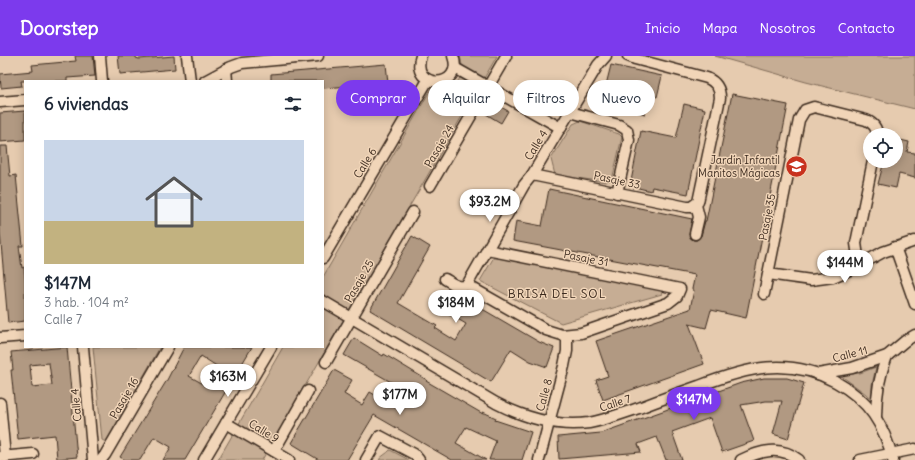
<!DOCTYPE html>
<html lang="es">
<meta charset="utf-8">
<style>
body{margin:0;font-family:Delius,sans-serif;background:#f2f2f3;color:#1f2937;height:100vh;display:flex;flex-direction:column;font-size:15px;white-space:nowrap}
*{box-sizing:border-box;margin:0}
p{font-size:13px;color:#747a83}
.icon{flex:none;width:22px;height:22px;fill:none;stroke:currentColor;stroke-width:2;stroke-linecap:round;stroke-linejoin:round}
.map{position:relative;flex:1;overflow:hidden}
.panel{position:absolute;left:24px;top:24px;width:300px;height:268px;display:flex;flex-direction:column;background:#fff;border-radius:0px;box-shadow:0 2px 10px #0003}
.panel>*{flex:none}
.hud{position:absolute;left:336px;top:24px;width:380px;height:36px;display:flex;gap:8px}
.tools{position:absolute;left:863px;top:72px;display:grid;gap:8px}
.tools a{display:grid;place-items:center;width:40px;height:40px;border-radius:50%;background:#fff;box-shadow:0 2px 10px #0003;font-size:20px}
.price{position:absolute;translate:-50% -34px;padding:0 9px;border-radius:14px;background:#fff;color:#222;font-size:13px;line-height:26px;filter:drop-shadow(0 1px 2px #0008)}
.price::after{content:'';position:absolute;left:50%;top:24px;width:12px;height:9px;margin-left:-6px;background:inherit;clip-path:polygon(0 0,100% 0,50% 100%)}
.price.current{background:#7c3aed;color:#fff}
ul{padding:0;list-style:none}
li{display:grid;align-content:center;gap:8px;height:212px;padding:0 20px}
li span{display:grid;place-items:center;height:124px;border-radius:0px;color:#555}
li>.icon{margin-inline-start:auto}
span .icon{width:72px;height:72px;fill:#fffc;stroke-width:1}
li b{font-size:17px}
h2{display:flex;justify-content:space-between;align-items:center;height:48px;padding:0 20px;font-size:17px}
.tag{padding:0 14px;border-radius:18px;background:#fff;box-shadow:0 2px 10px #0003;font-size:14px;line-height:36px}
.tag.current{background:#7c3aed;color:#fff}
header{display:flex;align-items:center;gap:24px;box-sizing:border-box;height:56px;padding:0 20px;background:#7c3aed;color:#fff}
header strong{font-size:19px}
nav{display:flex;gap:22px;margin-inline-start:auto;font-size:14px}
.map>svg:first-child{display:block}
.green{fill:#c6ad94;stroke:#806c59}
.building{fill:#b19982;stroke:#3b2a1e;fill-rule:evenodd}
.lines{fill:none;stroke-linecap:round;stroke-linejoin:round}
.street-casing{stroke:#3b2a1e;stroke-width:13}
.street{stroke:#f1d5b8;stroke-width:10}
.labels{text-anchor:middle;stroke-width:3;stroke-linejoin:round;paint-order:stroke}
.street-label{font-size:11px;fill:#3b2a1e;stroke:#f1d5b8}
.poi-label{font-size:11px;fill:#3b2a1e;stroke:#f1d5b8;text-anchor:end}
.neighbourhood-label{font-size:12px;letter-spacing:1px;fill:#3b2a1e;stroke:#f1d5b8}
</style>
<header>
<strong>Doorstep</strong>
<nav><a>Inicio</a><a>Mapa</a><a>Nosotros</a><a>Contacto</a></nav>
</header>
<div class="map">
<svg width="915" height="404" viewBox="0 0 915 404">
<rect width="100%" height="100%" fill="#e6cbaf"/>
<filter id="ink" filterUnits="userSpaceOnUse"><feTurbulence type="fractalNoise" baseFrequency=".025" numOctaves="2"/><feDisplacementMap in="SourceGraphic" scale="8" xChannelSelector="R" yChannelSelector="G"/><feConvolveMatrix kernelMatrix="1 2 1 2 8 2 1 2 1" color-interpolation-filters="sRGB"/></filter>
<g filter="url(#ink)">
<g class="green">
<path d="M 460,0 L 497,0 L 262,404 L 218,404 L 283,291 L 323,291 L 323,221 L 431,33 L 448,36 C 461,23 465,18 460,0 Z"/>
<path d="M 715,0 L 915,0 L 915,53 L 806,26 Z"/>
<path d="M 580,65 L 619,78 L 622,81 L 612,124 L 606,126 L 555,119 L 551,103 L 573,68 Z"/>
<path d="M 494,201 L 661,233 L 662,238 L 561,267 L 480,225 Z"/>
<path d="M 93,291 L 160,291 L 106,386 L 102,384 Z"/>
<path d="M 876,311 L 872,329 L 872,345 L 866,338 L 840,319 L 860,317 Z"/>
<path d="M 390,394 L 409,404 L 379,404 C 381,400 387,398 390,394 Z"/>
</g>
<g class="building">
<path d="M 75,0 L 93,0 L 95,20 L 67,22 L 67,25 L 21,25 L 22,30 L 1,32 L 0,18 L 33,15 L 32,9 L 76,5 Z"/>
<path d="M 118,0 L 136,0 L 136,2 L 139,3 L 174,0 L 175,13 L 120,18 Z"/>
<path d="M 386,8 L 388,27 L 374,28 L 374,27 L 351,29 L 351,30 L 323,32 L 323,25 L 271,25 L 271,18 Z"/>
<path d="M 611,9 L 662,20 L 657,41 L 649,39 L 645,58 L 613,51 L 613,53 L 592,49 L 595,35 L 604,37 Z"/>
<path d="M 732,38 L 788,49 L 746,262 L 711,254 L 706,272 L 689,268 L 704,308 L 603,344 L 596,324 L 608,320 L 596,285 L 690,253 L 694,234 L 692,233 L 695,219 L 513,185 L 516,165 L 542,170 L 549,133 L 692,163 L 689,179 L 693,184 L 697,184 L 701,180 L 705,165 L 706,165 Z"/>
<path d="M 492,46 L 508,55 L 501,67 L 486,58 Z"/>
<path d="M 684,48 L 705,53 L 688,138 L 652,131 L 651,135 L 630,130 L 641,75 L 676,82 Z"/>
<path d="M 25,55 L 25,84 L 0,86 L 0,57 Z"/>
<path d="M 896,83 L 909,86 L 907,96 L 915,97 L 915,122 L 899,118 L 896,132 L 878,128 L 884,105 L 896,105 Z"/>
<path d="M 0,90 L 7,90 L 10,120 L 16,119 L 23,190 L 19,190 L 22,212 L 24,211 L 25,226 L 25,265 L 8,267 L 0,176 Z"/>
<path d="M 412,180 L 430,191 L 398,247 L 437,270 L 435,272 L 456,285 L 466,268 L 449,258 L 460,240 L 539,286 L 554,292 L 547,311 L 530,305 L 511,293 L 491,326 L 370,254 Z"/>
<path d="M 354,282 L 383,300 L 384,298 L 427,324 L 426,325 L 483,358 L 483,356 L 496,362 L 495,364 L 531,376 L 522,404 L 489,404 L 496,385 L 466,371 L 456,387 L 486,404 L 452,404 L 374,359 L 347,404 L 319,404 L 291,387 L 334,314 L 352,324 L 344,338 L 362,349 L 370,336 L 395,351 L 405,334 L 344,299 Z"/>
<path d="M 67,291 L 77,401 L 57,403 L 55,379 L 18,383 L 11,314 L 13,314 L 11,296 ZM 49,307 L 52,329 L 32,331 L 30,309 Z"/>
<path d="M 184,291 L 252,291 L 185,404 L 163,404 L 171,391 L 154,381 L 140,404 L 125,404 L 120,401 L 167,324 ZM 201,300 L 218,311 L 207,330 L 189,320 Z"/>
<path d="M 764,322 L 787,322 L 804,327 L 788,383 L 773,378 L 782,345 L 766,345 L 741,349 L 754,385 L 722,396 L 710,362 L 672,376 L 682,404 L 666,404 L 657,381 L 638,388 L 641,396 L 559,403 L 558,381 L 601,377 L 741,327 Z"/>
</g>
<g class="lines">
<defs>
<g id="street">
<path d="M 100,0 L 102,25"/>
<path d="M 187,0 L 190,25"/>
<path d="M 421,0 C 409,34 465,34 453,0"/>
<path d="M 455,12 L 561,72"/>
<path d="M 226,13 L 227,25"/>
<path d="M 205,25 L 231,11 L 242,7 L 318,0"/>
<path d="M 0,46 L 25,44"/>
<path d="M 570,56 L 619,69 L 627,74 L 629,84 L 617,137"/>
<path d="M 532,119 L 687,151 L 691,151 L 698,146 L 720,42 C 720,32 716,26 707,22 L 635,3 L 628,0"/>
<path d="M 430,130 L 506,0"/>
<path d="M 695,178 L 699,161 L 696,149"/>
<path d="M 895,191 L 915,248"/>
<path d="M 323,202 L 428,24"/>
<path d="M 860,208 L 858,201 L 856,187 L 873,105"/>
<path d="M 768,218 L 811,224 L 833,221 L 852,213 L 883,196 L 915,185"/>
<path d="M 445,223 C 452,227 458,233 467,229 L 546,274 L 562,279 L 581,277 L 668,247 L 677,240 L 680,233 L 487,194"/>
<path d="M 467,229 L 524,129 L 532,119 L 598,9 L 606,0"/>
<path d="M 764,238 L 799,64 L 805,54 L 814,51 L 866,64 C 873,67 877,72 877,79"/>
<path d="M 323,245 L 496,347 C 525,362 556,371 589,367 C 606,364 623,357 639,352 C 659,344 679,337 699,330 C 746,312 788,300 836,326 C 869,344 884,369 893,404"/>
<path d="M 0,282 L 25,280"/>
<path d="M 83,291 L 93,404"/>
<path d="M 326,306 L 413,156"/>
<path d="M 818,318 L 852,312 L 887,300 L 905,285 L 915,279"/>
<path d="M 0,347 L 5,401"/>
<path d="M 876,361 C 876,339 879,320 887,300"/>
<path d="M 226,367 L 289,404"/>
<path d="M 274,395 L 308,335"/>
<path d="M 0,401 L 33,398"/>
<path d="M 101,404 L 105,399 L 168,291"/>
<path d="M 204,404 L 271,291"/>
<path d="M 366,404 L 380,380 L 414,398 L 419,404"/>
<path d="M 539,404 L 564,310 L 567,295 L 567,279"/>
<path d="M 741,404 C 760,395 780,389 799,404"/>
<path d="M 860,404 L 915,393"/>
</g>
</defs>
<use href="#street" class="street-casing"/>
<use href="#street" class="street"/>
</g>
</g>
<defs>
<symbol id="school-disc" viewBox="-11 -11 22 22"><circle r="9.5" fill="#c8321e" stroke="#f1d5b8"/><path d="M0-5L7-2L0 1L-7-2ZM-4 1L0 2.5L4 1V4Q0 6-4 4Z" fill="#fff"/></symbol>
</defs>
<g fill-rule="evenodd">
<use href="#school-disc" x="784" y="98" width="25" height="25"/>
</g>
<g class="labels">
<g class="street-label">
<text transform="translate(536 89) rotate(-59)" y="4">Calle 4</text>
<text transform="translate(439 90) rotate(-60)" y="4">Pasaje 24</text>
<text transform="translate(365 107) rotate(-59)" y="4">Calle 6</text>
<text transform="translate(617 124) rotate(12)" y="4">Pasaje 33</text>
<text transform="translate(767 161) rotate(-79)" y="4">Pasaje 35</text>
<text transform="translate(586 202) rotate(11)" y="4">Pasaje 31</text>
<text transform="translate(359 225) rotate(-60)" y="4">Pasaje 25</text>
<text transform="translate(850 298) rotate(-15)" y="4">Calle 11</text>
<text transform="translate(544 339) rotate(-75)" y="4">Calle 8</text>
<text transform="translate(124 342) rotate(-60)" y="4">Pasaje 16</text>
<text transform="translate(615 347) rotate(-18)" y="4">Calle 7</text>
<text transform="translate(76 349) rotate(-95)" y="4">Calle 4</text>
<text transform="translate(264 375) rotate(31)" y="4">Calle 9</text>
</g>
<g class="poi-label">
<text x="780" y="108">Jardín Infantil<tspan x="780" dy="13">Manitos Mágicas</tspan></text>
</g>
<g class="neighbourhood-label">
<text x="557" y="242">BRISA DEL SOL</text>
</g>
</g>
</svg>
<div class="tools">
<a><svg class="icon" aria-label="locate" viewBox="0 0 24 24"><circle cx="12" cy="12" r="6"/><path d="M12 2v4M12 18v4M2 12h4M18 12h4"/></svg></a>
</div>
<b class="price" style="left:490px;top:167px">$93.2M</b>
<b class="price" style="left:845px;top:228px">$144M</b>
<b class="price" style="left:456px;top:268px">$184M</b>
<b class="price" style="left:228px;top:342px">$163M</b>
<b class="price" style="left:400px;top:360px">$177M</b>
<b class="price current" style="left:694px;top:365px">$147M</b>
<div class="hud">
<a class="tag current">Comprar</a>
<a class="tag">Alquilar</a>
<a class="tag">Filtros</a>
<a class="tag">Nuevo</a>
</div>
<section class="panel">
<h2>6 viviendas<svg class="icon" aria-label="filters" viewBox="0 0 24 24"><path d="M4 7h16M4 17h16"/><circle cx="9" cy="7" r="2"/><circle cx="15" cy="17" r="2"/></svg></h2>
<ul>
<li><span style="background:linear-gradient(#c9d6e8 65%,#c2b280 0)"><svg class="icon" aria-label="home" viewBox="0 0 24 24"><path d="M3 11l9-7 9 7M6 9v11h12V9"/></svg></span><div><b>$147M</b><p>3 hab. · 104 m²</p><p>Calle 7</p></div></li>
</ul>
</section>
</div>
